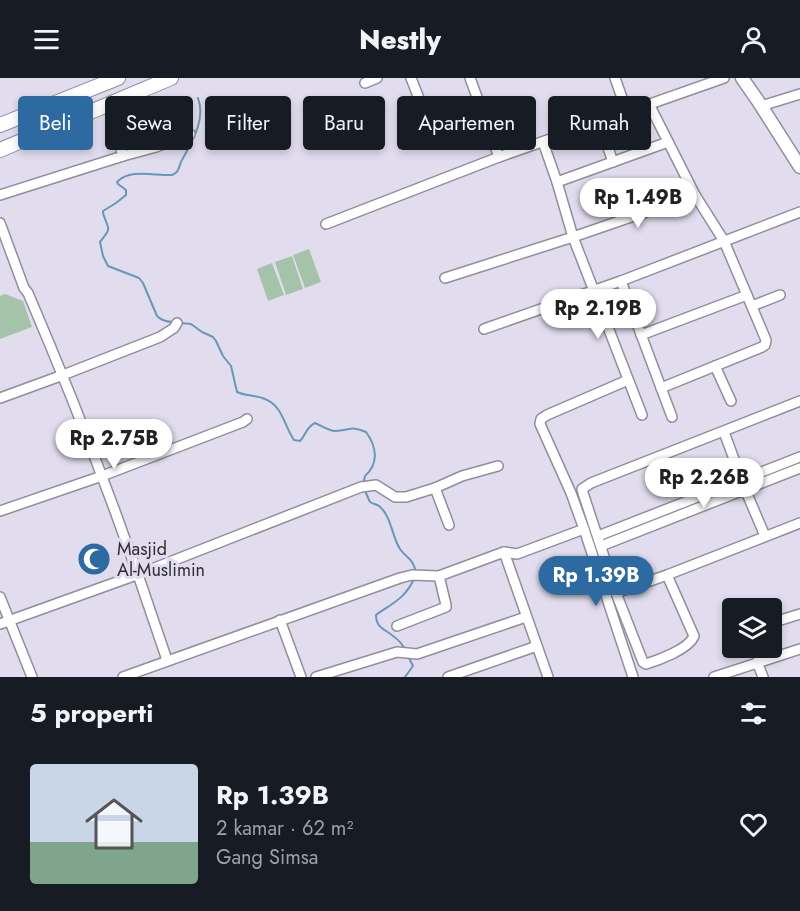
<!DOCTYPE html>
<html lang="id">
<meta charset="utf-8">
<style>
body{margin:0;font-family:Jost,sans-serif;background:#20242c;color:#f1f3f6;height:100vh;display:flex;flex-direction:column;font-size:22px;white-space:nowrap}
*{box-sizing:border-box;margin:0}
p{font-size:20px;color:#9ea1a6}
.icon{flex:none;width:33px;height:33px;fill:none;stroke:currentColor;stroke-width:2;stroke-linecap:round;stroke-linejoin:round}
.map{position:relative;height:599px;overflow:hidden}
.sheet{display:flex;flex-direction:column;background:#171b24;flex:1}
.sheet>*{flex:none}
.top-card{position:absolute;left:18px;top:18px;width:765px;height:54px;display:flex;gap:12px}
.fabs{position:absolute;left:722px;top:520px;display:grid;gap:12px}
.fabs a{display:grid;place-items:center;width:60px;height:60px;border-radius:6px;background:#171b24;box-shadow:0 3px 9px #0003;font-size:30px}
.price{position:absolute;translate:-50% -51px;padding:0 14px;border-radius:21px;background:#fff;color:#222;font-size:20px;line-height:39px;filter:drop-shadow(0 2px 3px #0008)}
.price::after{content:'';position:absolute;left:50%;top:36px;width:18px;height:14px;margin-left:-9px;background:inherit;clip-path:polygon(0 0,100% 0,50% 100%)}
.price.current{background:#2c6aa1;color:#fff}
ul{padding:0;list-style:none}
li{display:flex;align-items:center;gap:18px;height:150px;padding:0 30px}
li+li{border-top:2px solid #363941}
li span{display:grid;place-items:center;flex:none;width:168px;height:120px;border-radius:6px;color:#555}
li>.icon{margin-inline-start:auto}
span .icon{width:72px;height:72px;fill:#fffc;stroke-width:1}
li b{font-size:26px}
h2{display:flex;justify-content:space-between;align-items:center;height:72px;padding:0 30px;font-size:26px}
.chip{padding:0 21px;border-radius:6px;background:#171b24;box-shadow:0 3px 9px #0003;font-size:21px;line-height:54px}
.chip.current{background:#2c6aa1;color:#fff}
header{display:flex;justify-content:space-between;align-items:center;height:78px;padding:0 30px;background:#171b24;font-size:27px;font-weight:800}
.map>svg:first-child{display:block}
.green{fill:#a5c3a9}
.lines{fill:none;stroke-linecap:round;stroke-linejoin:round}
.stream{stroke:#6798ba;stroke-width:2}
.minor-casing{stroke:#928d9d;stroke-width:12}
.major-casing{stroke:#928d9d;stroke-width:15}
.highway-casing{stroke:#928d9d;stroke-width:16}
.minor{stroke:#fff;stroke-width:9}
.major{stroke:#fff;stroke-width:12}
.highway{stroke:#fff;stroke-width:14}
.labels{text-anchor:middle;stroke-width:6;stroke-linejoin:round;paint-order:stroke}
.poi-label{font-size:18px;fill:#2e2c33;stroke:#e2ddee;text-anchor:start}
</style>
<header><svg class="icon" aria-label="menu" viewBox="0 0 24 24"><path d="M4 6h16M4 12h16M4 18h16"/></svg>Nestly<svg class="icon" aria-label="person" viewBox="0 0 24 24"><circle cx="12" cy="8" r="4"/><path d="M4 21q1-7 8-7t8 7"/></svg></header>
<div class="map">
<svg width="800" height="599" viewBox="0 0 800 599">
<rect width="100%" height="100%" fill="#e2ddee"/>
<g class="green">
<path d="M 309,171 L 321,204 L 305,210 L 293,177 Z"/>
<path d="M 292,178 L 303,211 L 286,217 L 275,184 Z"/>
<path d="M 272,185 L 284,217 L 268,223 L 257,191 Z"/>
<path d="M 5,216 L 23,223 L 32,249 L 0,261 L 0,218 Z"/>
</g>
<g class="lines">
<g class="stream">
<path d="M 174,244 C 168,244 162,243 157,238 L 143,205 L 139,200 L 108,188 L 103,178 L 100,164 C 113,148 108,152 103,135 L 103,133 L 116,125 L 126,117 L 126,112 L 118,106 L 117,104 C 130,90 155,98 172,97 C 180,94 178,89 182,82 C 192,63 206,42 198,20"/>
<path d="M 180,245 L 191,246 L 202,254 L 213,259 L 216,263 L 223,278 L 231,288 L 237,314 C 245,318 256,317 265,321 C 283,328 284,348 294,362 L 300,363 C 306,357 306,349 315,345 C 322,348 329,353 335,353 C 349,353 351,347 366,354 C 377,369 379,386 365,398 L 363,407"/>
<path d="M 365,413 L 370,424 C 373,426 376,426 379,428 C 391,437 392,459 400,471 C 407,481 412,479 416,494"/>
<path d="M 406,573 C 403,567 399,562 393,558 C 385,551 376,550 376,537 C 394,524 405,521 415,499"/>
<path d="M 405,599 L 413,588 L 408,578"/>
</g>
<defs>
<g id="minor">
<path d="M 411,0 L 427,41"/>
<path d="M 470,0 L 499,79"/>
<path d="M 615,0 L 627,34"/>
<path d="M 365,5 L 377,0"/>
<path d="M 649,26 L 695,117 L 724,163 L 766,262 L 765,267 L 762,269 L 661,310"/>
<path d="M 761,28 L 800,16"/>
<path d="M 486,41 L 530,25"/>
<path d="M 599,44 L 613,84"/>
<path d="M 543,64 L 557,104 L 573,159 L 642,337"/>
<path d="M 123,78 L 156,69 L 190,56"/>
<path d="M 557,104 L 668,64"/>
<path d="M 0,117 L 123,78 L 109,27"/>
<path d="M 0,145 L 24,210 L 28,215 C 80,336 126,458 167,582"/>
<path d="M 326,146 L 499,79 L 724,0"/>
<path d="M 445,200 L 573,159 L 695,117"/>
<path d="M 621,203 L 672,339"/>
<path d="M 752,228 L 780,217"/>
<path d="M 484,251 L 621,203 L 800,134"/>
<path d="M 641,257 L 747,217"/>
<path d="M 715,288 L 731,323"/>
<path d="M 628,302 L 547,337 L 541,341 L 540,346 L 571,415 L 584,451 L 633,599"/>
<path d="M 0,320 L 63,297 L 160,259 L 174,250 L 177,245"/>
<path d="M 724,354 L 745,411 L 765,458"/>
<path d="M 435,410 L 449,447"/>
<path d="M 0,433 L 102,398 L 243,344 L 247,341"/>
<path d="M 598,458 L 800,379"/>
<path d="M 601,468 L 800,390"/>
<path d="M 504,474 L 548,599"/>
<path d="M 667,497 L 694,558 C 689,571 659,582 646,586 L 643,584 L 616,515 L 583,415 L 582,411 L 591,405 L 800,323"/>
<path d="M 616,515 L 667,497 L 800,445"/>
<path d="M 0,519 L 32,599"/>
<path d="M 280,542 L 301,599"/>
<path d="M 771,545 L 800,536"/>
<path d="M 0,546 L 139,496 L 361,409 L 376,407 L 395,419 L 406,419 L 435,410 L 462,398 L 498,388"/>
<path d="M 397,548 L 446,529 L 446,527 L 439,498"/>
<path d="M 757,584 L 763,599"/>
<path d="M 123,599 L 400,500 L 412,497 L 439,498 L 504,474 L 517,476 L 584,451"/>
<path d="M 316,599 L 397,574 L 417,576 L 526,539"/>
<path d="M 448,599 L 537,568"/>
<path d="M 714,599 L 800,571"/>
</g>
<path id="major" d="M 742,0 L 758,23 L 800,89"/>
<g id="highway">
<path d="M 0,47 L 118,0"/>
<path d="M 0,72 L 171,0"/>
</g>
</defs>
<use href="#minor" class="minor-casing"/>
<use href="#major" class="major-casing"/>
<use href="#highway" class="highway-casing"/>
<use href="#minor" class="minor"/>
<use href="#major" class="major"/>
<use href="#highway" class="highway"/>
</g>
<defs>
<symbol id="mosque-disc" viewBox="-11 -11 22 22"><circle r="9.5" fill="#2c6aa1" stroke="#e2ddee"/><path d="M3.5-4.9A6 6 0 1 0 3.5 4.9A5 5 0 1 1 3.5-4.9Z" fill="#fff"/></symbol>
</defs>
<g fill-rule="evenodd">
<use href="#mosque-disc" x="75" y="462" width="38" height="38"/>
</g>
<g class="labels">
<g class="poi-label">
<text x="117" y="477">Masjid<tspan x="117" dy="21">Al-Muslimin</tspan></text>
</g>
</g>
</svg>
<div class="fabs">
<a><svg class="icon" aria-label="layers" viewBox="0 0 24 24"><path d="M12 4l9 5-9 5-9-5zM3 14l9 5 9-5"/></svg></a>
</div>
<b class="price" style="left:638px;top:151px">Rp 1.49B</b>
<b class="price" style="left:598px;top:262px">Rp 2.19B</b>
<b class="price" style="left:114px;top:392px">Rp 2.75B</b>
<b class="price" style="left:704px;top:431px">Rp 2.26B</b>
<b class="price current" style="left:596px;top:529px">Rp 1.39B</b>
<div class="top-card">
<a class="chip current">Beli</a>
<a class="chip">Sewa</a>
<a class="chip">Filter</a>
<a class="chip">Baru</a>
<a class="chip">Apartemen</a>
<a class="chip">Rumah</a>
</div>
</div>
<section class="sheet">
<h2>5 properti<svg class="icon" aria-label="filters" viewBox="0 0 24 24"><path d="M4 7h16M4 17h16"/><circle cx="9" cy="7" r="2"/><circle cx="15" cy="17" r="2"/></svg></h2>
<ul>
<li><span style="background:linear-gradient(#c9d6e8 65%,#7fa58c 0)"><svg class="icon" aria-label="home" viewBox="0 0 24 24"><path d="M3 11l9-7 9 7M6 9v11h12V9"/></svg></span><div><b>Rp 1.39B</b><p>2 kamar · 62 m²</p><p>Gang Simsa</p></div><svg class="icon" aria-label="heart" viewBox="0 0 24 24"><path d="M12 20l-8-8c-3-5 5-10 8-4 3-6 11-1 8 4z"/></svg></li>
</ul>
</section>
